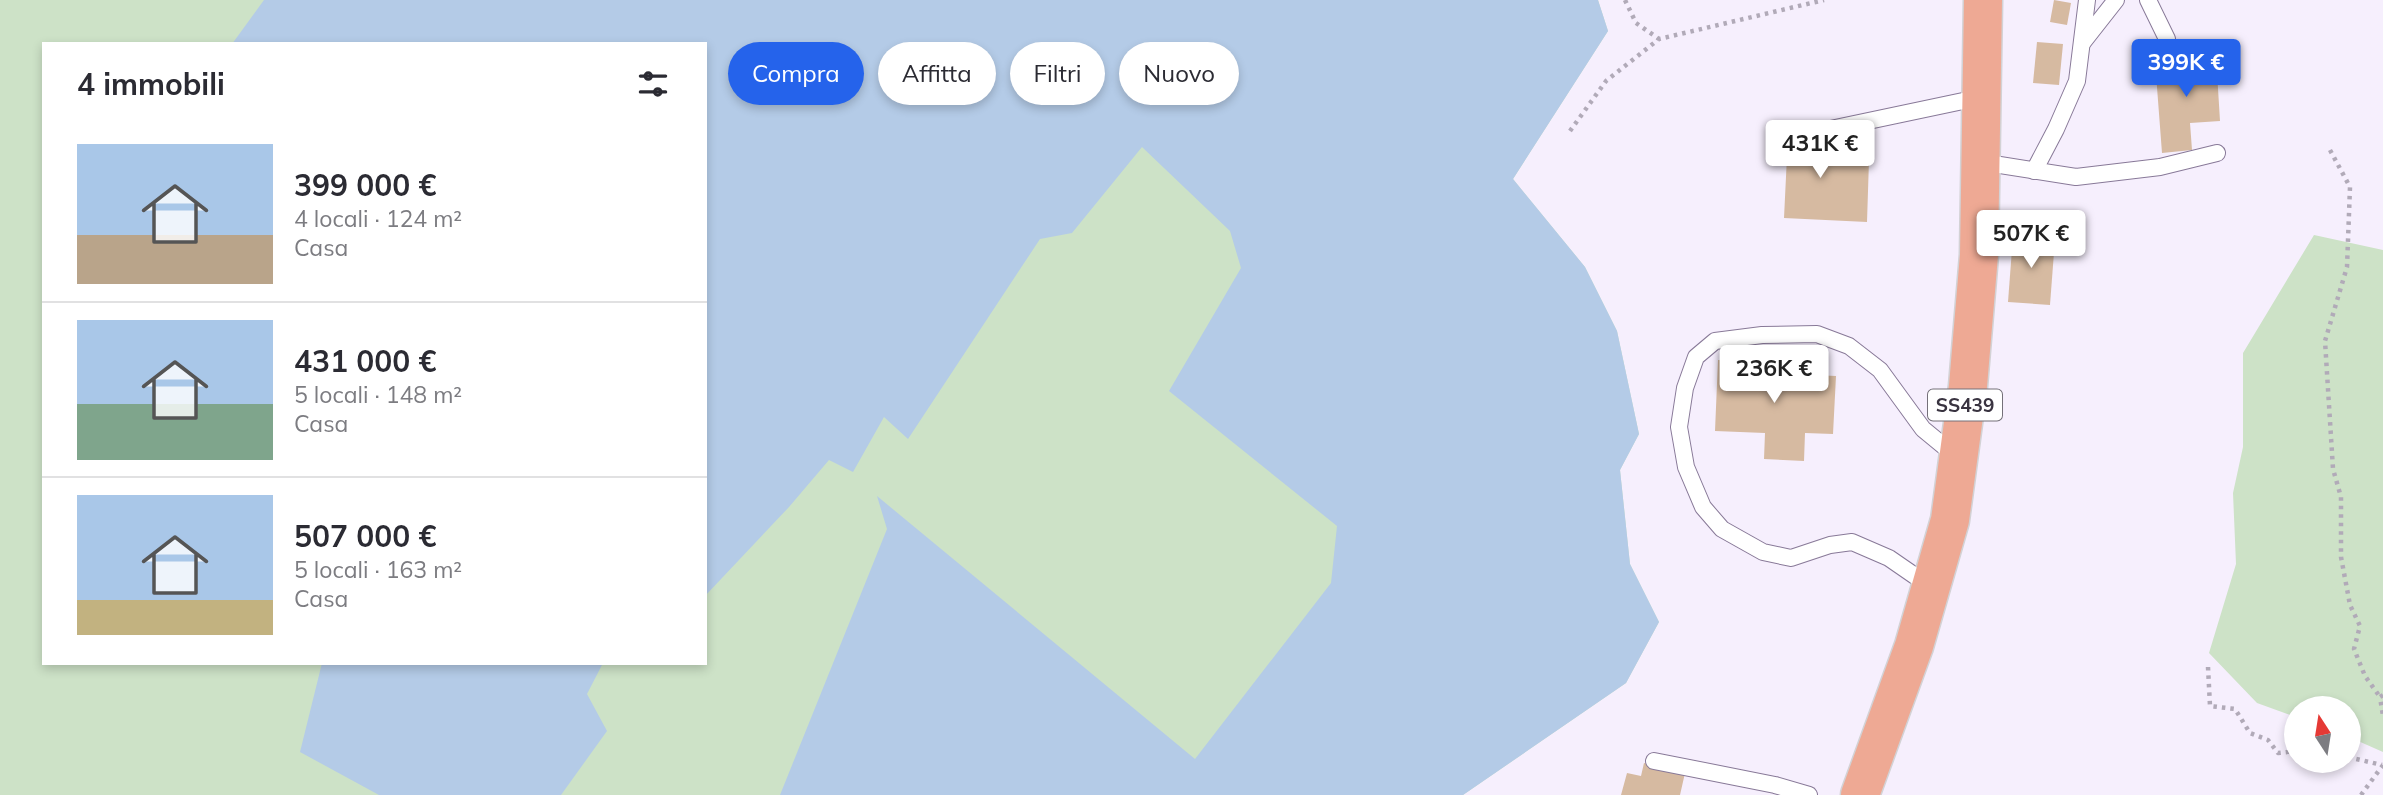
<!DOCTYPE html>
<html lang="it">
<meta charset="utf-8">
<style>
body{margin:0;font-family:Mulish,sans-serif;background:#f2f2f3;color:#2b2b33;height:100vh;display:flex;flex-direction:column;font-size:26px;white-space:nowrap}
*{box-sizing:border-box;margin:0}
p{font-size:23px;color:#7c7c81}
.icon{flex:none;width:38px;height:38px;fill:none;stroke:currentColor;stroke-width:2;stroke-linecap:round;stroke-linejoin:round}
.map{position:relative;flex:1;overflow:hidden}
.drawer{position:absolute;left:42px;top:42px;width:665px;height:623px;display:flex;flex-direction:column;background:#fff;border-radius:0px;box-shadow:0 4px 10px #0003}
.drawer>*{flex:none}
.top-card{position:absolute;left:728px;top:42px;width:665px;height:63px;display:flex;gap:14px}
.needle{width:46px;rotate:348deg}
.fabs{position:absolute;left:2284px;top:696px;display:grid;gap:14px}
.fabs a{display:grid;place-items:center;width:77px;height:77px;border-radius:50%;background:#fff;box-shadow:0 4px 10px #0003;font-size:35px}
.price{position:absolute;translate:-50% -60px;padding:0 16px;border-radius:7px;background:#fff;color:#222;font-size:23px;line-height:46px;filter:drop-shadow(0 2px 4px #0008)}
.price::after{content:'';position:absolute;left:50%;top:42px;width:21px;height:16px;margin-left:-10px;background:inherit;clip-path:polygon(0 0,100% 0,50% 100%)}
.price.active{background:#2563eb;color:#fff}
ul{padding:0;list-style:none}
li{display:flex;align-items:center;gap:21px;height:175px;padding:0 35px}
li+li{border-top:2px solid #e1e1e2}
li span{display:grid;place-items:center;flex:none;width:196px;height:140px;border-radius:0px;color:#555}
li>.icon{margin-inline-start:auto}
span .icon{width:84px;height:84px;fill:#fffc;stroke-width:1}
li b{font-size:30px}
h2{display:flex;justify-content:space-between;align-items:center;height:84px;padding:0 35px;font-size:30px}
.pill{padding:0 24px;border-radius:32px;background:#fff;box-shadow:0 4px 10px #0003;font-size:24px;line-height:63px}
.pill.active{background:#2563eb;color:#fff}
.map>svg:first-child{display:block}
.green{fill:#cde2c7;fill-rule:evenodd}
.water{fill:#b4cbe7}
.building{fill:#d6baa1}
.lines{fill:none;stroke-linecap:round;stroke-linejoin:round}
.lane-casing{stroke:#887998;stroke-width:18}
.primary-casing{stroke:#d3d2d5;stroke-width:41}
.path{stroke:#b1aab8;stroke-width:4.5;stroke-dasharray:3.5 5;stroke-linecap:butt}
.lane{stroke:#fff;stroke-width:16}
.primary{stroke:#eea994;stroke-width:38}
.labels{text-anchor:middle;stroke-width:6;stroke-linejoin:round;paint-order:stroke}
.shield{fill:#fff;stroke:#747079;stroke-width:2}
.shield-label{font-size:19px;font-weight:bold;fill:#393340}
</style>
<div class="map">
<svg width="2383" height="795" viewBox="0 0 2383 795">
<rect width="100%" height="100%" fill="#f6effd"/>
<g class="green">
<path d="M 0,0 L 1598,0 L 1608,31 L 1513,179 L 1585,267 L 1617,331 L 1639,434 L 1620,470 L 1630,564 L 1659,622 L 1626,683 L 1463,795 L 0,795 ZM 44,44 L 705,44 L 705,663 L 44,663 Z"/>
<path d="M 2314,235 L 2383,250 L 2383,752 L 2349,737 L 2348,709 L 2296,709 L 2296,717 L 2257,703 L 2209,653 L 2236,564 L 2233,493 L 2243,447 L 2243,353 Z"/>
</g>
<g class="water">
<path d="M 264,0 L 1598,0 L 1608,31 L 1513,179 L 1585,267 L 1617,331 L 1639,434 L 1620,470 L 1630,564 L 1659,622 L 1626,683 L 1463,795 L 780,795 L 887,529 L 877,496 L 1195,759 L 1331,583 L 1337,526 L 1169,391 L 1241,268 L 1230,231 L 1142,147 L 1072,233 L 1040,239 L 908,439 L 884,417 L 853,472 L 829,460 L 789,507 L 705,596 L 705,44 L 232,44 Z"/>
<path d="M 322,663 L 603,663 L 587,694 L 607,731 L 561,795 L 379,795 L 300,752 Z"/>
</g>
<g class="building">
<path d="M 2054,0 L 2071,3 L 2067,25 L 2050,22 Z"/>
<path d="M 2037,42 L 2063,44 L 2059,85 L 2033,83 Z"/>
<path d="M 2216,56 L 2220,121 L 2190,123 L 2192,150 L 2162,153 L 2155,61 Z"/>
<path d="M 1772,121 L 1804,121 L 1804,156 L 1869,160 L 1867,222 L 1784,218 L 1787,156 L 1772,156 Z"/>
<path d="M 2013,236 L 2055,239 L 2050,305 L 2008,302 Z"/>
<path d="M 1718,360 L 1790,363 L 1789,374 L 1836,376 L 1833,434 L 1805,433 L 1804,461 L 1764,459 L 1765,433 L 1715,431 Z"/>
<path d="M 1644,763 L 1685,773 L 1680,795 L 1621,795 L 1627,773 L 1641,776 Z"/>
</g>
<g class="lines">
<defs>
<g id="lane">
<path d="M 2148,0 L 2167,39"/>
<path d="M 2083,42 L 2116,0"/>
<path d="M 1821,131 L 1982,97"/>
<path d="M 1981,162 L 2076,177 L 2160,167 L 2217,153"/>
<path d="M 2034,171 L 2056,129 L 2077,81 L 2087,0"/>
<path d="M 1931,587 L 1889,558 L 1852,542 L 1830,545 L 1791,558 L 1763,552 L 1722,529 L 1703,507 L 1686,467 L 1679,427 L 1685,388 L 1696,357 L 1715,341 L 1762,335 L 1817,334 L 1849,346 L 1880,370 L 1923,429 L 1957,457"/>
<path d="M 1654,761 L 1775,785 L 1809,795"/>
</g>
<path id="primary" d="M 1860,795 L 1914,646 L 1950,520 L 1968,386 L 1979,255 L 1983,0"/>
</defs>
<use href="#lane" class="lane-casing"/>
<use href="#primary" class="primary-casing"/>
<g class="path">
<path d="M 1625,0 L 1636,23 L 1659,39"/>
<path d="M 1570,131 L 1606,81 L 1659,39 L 1824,0"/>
<path d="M 2330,150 L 2350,187 L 2347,267 L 2325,341 L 2333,469 L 2341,497 L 2341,557 L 2350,605 L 2360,626 L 2354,649 L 2365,676 L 2380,697"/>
<path d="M 2208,667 L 2210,706 L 2235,709 L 2250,733 L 2268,740 L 2278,753 L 2296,751"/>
<path d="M 2383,695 L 2380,697 L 2383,716"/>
<path d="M 2348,757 L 2382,765"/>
<path d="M 2361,795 L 2383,765"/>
</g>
<use href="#lane" class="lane"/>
<use href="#primary" class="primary"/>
</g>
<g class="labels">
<rect class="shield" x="1928" y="389.5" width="74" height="31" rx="5"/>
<g class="shield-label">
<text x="1965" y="412">SS439</text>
</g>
</g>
</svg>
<div class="fabs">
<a><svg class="needle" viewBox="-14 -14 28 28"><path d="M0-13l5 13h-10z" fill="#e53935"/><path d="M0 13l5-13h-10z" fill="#7c7c81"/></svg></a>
</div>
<b class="price active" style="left:2186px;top:99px">399K €</b>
<b class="price" style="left:1820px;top:180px">431K €</b>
<b class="price" style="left:2031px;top:270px">507K €</b>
<b class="price" style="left:1774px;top:405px">236K €</b>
<div class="top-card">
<a class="pill active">Compra</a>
<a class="pill">Affitta</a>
<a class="pill">Filtri</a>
<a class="pill">Nuovo</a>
</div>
<section class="drawer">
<h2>4 immobili<svg class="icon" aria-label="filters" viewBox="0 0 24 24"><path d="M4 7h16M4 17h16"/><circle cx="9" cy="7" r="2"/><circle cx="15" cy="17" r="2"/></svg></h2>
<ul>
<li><span style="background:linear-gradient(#a9c7e8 65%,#b9a48a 0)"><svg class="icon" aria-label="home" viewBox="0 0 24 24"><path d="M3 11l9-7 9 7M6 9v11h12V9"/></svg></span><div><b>399 000 €</b><p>4 locali · 124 m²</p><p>Casa</p></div></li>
<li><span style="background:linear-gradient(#a9c7e8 60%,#7fa58c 0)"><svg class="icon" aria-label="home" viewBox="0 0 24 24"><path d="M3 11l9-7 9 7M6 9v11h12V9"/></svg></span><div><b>431 000 €</b><p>5 locali · 148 m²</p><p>Casa</p></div></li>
<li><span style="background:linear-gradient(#a9c7e8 75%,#c2b280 0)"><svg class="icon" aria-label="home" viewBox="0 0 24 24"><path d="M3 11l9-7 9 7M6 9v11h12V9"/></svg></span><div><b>507 000 €</b><p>5 locali · 163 m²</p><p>Casa</p></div></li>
</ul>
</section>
</div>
